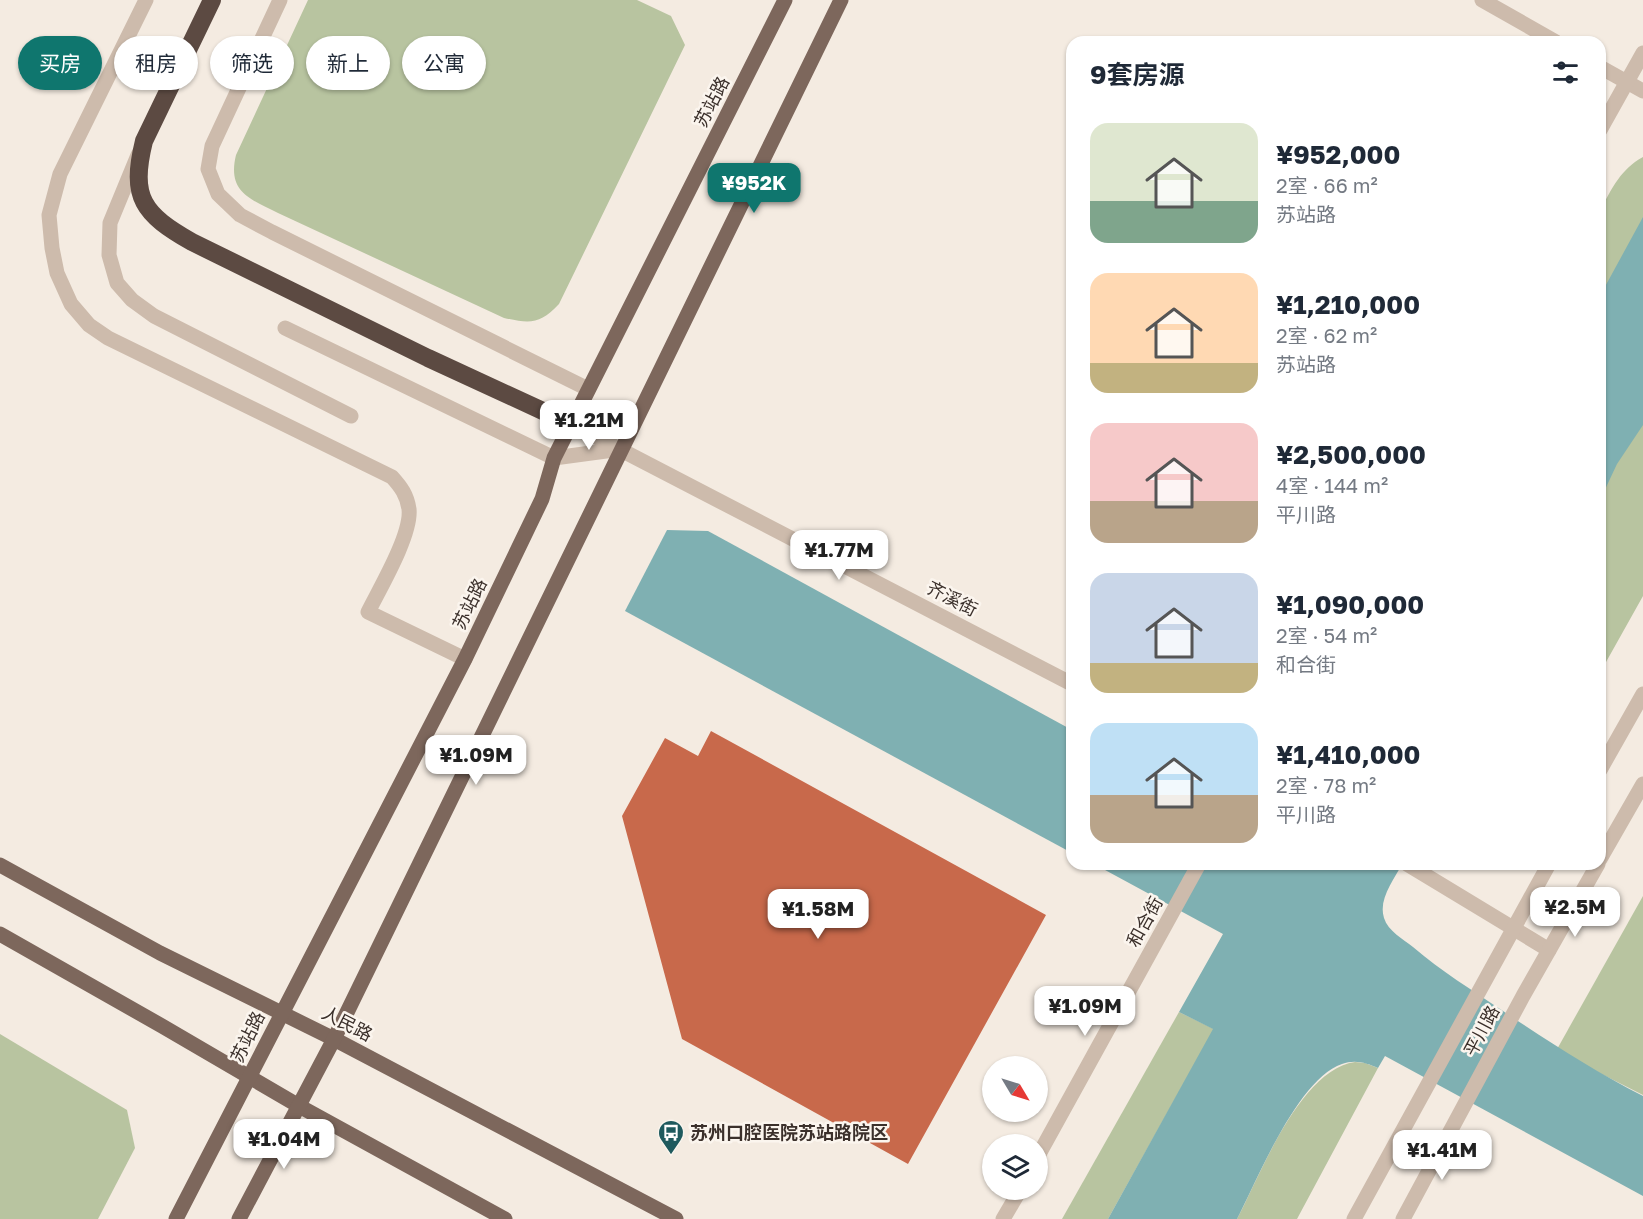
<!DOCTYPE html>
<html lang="zh">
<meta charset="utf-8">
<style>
body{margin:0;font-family:"Golos Text","Noto Sans SC",sans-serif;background:#f6f6f7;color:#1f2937;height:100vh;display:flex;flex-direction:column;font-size:22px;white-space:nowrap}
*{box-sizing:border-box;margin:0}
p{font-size:20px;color:#747a83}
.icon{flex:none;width:33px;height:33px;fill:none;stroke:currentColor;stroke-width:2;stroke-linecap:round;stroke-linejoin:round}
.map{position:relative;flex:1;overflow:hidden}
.panel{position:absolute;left:1066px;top:36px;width:540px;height:834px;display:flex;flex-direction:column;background:#fff;border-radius:18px;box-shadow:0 2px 4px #0004}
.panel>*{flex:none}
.top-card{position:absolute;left:18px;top:36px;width:570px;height:54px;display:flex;gap:12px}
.needle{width:39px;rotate:128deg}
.controls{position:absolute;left:982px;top:1056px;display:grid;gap:12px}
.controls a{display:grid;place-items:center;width:66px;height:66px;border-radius:50%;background:#fff;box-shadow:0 2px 4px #0004;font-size:30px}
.price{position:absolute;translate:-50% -51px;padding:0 14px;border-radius:12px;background:#fff;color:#222;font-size:20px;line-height:39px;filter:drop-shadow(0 2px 3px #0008)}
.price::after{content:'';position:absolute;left:50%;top:36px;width:18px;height:14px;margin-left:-9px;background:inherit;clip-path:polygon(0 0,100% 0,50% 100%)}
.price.on{background:#0f766e;color:#fff}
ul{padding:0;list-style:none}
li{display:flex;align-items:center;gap:18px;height:150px;padding:0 24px}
li span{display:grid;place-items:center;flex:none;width:168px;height:120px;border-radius:18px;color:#555}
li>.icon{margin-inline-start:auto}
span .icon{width:72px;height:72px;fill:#fffc;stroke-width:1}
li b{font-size:26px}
h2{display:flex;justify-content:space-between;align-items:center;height:72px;padding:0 24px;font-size:26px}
.chip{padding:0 21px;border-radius:27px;background:#fff;box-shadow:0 2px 4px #0004;font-size:21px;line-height:54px}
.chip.on{background:#0f766e;color:#fff}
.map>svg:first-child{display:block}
.green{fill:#b8c4a0}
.water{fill:#7fb0b2}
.building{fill:#c8694b}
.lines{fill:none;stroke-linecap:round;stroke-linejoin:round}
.minor{stroke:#cdbbac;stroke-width:15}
.major{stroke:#7d675c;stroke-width:15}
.highway{stroke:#5c4a42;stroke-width:18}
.labels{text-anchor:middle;stroke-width:5;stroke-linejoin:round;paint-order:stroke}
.street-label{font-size:18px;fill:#3b302b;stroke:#fbf5ee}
.poi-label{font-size:18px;font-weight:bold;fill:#3b302b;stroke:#fbf5ee;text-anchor:start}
</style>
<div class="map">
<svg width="1643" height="1219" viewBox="0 0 1643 1219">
<rect width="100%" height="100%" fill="#f4ebe1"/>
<g class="green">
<path d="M 308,0 L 637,0 L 671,16 L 685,45 L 559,304 C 540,324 531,324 504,318 L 278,213 C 250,199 227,192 236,155 Z"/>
<path d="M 1643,157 L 1643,596 L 1601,671 L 1601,209 C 1612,188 1621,169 1643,157 Z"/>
<path d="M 1643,896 L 1643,1095 L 1556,1051 Z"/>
<path d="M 1179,1012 L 1214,1029 L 1108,1219 L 1062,1219 Z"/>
<path d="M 0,1034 L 127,1110 L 135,1148 L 98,1219 L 0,1219 Z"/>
<path d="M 1355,1062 L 1365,1063 L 1378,1068 L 1297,1219 L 1237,1219 C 1261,1173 1300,1070 1355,1062 Z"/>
</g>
<g class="water">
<path d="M 1643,217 L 1643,425 L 1617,464 L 1601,498 L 1601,294 Z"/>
<path d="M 667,530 L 708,531 L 1072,730 L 1072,853 L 625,611 Z"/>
<path d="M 1094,864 L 1402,864 C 1394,880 1378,899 1384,918 C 1388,931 1403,939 1413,947 C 1441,971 1472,990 1503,1011 C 1548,1041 1594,1071 1643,1096 L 1643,1196 L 1385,1056 L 1378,1068 C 1367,1063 1355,1059 1342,1064 C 1298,1079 1258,1178 1237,1219 L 1108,1219 L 1213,1029 L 1179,1012 L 1223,934 Z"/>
</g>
<path class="building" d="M 711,731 L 1046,915 L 908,1164 L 682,1039 L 622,816 L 665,738 L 698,756 Z"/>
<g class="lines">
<g class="minor">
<path d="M 146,0 L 60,174 L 49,215 L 52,248 L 57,273 L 71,304 L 89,325 L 108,338 L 392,477 C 401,487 407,495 409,509 C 412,534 380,588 368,612 L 465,659"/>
<path d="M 280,0 L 212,146 L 208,169 L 218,194 L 240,215 L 272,232 L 588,389"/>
<path d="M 1482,0 L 1556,42"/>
<path d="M 1600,67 L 1643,91"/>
<path d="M 1600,130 L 1643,53"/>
<path d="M 138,155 L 110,223 L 109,255 L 117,283 L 132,300 L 154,316 L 351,416"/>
<path d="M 285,328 L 554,458 L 621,449"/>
<path d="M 571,424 L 1072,684"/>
<path d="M 1600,770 L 1643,694"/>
<path d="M 1600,859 L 1643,784"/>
<path d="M 1407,864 L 1549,950"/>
<path d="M 1038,1156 L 1199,864"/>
<path d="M 1003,1219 L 1020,1190"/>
<path d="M 1354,1219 L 1549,864"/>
<path d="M 1403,1219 L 1523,996 L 1598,864"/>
</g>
<g class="major">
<path d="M 0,865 L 160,953 L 334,1039 L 676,1219"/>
<path d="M 0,934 L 162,1026 L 299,1106 L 505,1219"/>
<path d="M 176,1219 L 465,659 L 542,499 L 554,458 L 785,0"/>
<path d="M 239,1219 L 334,1039 L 841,0"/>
</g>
<path class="highway" d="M 212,0 L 144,141 C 130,198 143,214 192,242 L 428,358 L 571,424"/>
</g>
<defs>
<symbol id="bus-pin" viewBox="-11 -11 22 30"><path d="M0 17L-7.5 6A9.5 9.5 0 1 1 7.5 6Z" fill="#1f5a5e" stroke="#fbf5ee"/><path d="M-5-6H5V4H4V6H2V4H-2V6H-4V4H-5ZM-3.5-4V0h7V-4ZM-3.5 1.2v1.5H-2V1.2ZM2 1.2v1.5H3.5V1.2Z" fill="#fff"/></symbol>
</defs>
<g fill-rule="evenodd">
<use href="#bus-pin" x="656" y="1118" width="30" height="40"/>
</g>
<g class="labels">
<g class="street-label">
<text transform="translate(712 102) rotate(-63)" y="6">苏站路</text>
<text transform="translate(952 599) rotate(27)" y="6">齐溪街</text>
<text transform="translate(470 604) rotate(-64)" y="6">苏站路</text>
<text transform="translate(1145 922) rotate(-61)" y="6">和合街</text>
<text transform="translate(347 1024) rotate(27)" y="6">人民路</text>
<text transform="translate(1482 1031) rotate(-62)" y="6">平川路</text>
<text transform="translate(248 1037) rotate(-64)" y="6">苏站路</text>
</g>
<g class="poi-label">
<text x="690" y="1139">苏州口腔医院苏站路院区</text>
</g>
</g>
</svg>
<div class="controls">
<a><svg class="needle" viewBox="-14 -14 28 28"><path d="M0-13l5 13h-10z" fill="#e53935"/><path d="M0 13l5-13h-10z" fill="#747a83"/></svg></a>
<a><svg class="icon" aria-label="layers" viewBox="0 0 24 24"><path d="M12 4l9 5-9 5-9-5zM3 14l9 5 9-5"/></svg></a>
</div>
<b class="price on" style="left:754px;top:214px">¥952K</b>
<b class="price" style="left:589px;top:451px">¥1.21M</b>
<b class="price" style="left:839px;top:581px">¥1.77M</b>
<b class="price" style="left:476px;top:786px">¥1.09M</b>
<b class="price" style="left:1575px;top:938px">¥2.5M</b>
<b class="price" style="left:818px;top:940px">¥1.58M</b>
<b class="price" style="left:1085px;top:1037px">¥1.09M</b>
<b class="price" style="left:284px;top:1170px">¥1.04M</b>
<b class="price" style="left:1442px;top:1181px">¥1.41M</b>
<div class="top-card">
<a class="chip on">买房</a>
<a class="chip">租房</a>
<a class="chip">筛选</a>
<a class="chip">新上</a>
<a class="chip">公寓</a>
</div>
<section class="panel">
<h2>9套房源<svg class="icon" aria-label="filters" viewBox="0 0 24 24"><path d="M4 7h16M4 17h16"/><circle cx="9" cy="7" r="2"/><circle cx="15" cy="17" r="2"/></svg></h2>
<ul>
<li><span style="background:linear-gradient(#dfe7d0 65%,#7fa58c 0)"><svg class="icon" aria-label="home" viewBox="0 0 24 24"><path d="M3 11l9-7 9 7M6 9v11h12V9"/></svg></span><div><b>¥952,000</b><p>2室 · 66 m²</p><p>苏站路</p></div></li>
<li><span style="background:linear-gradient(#ffd9b3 75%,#c2b280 0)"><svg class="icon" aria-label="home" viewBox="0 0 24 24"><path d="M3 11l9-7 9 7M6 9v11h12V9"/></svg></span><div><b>¥1,210,000</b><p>2室 · 62 m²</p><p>苏站路</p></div></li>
<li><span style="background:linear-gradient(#f6c9c9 65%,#b9a48a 0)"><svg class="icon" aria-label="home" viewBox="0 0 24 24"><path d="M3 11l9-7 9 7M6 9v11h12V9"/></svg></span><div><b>¥2,500,000</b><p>4室 · 144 m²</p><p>平川路</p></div></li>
<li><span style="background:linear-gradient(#c9d6e8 75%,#c2b280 0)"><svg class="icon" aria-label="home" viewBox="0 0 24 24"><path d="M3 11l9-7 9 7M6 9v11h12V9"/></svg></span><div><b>¥1,090,000</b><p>2室 · 54 m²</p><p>和合街</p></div></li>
<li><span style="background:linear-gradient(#bfe0f5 60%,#b9a48a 0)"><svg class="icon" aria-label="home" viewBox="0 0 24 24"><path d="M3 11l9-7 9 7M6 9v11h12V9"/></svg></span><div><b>¥1,410,000</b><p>2室 · 78 m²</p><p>平川路</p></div></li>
</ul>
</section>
</div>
